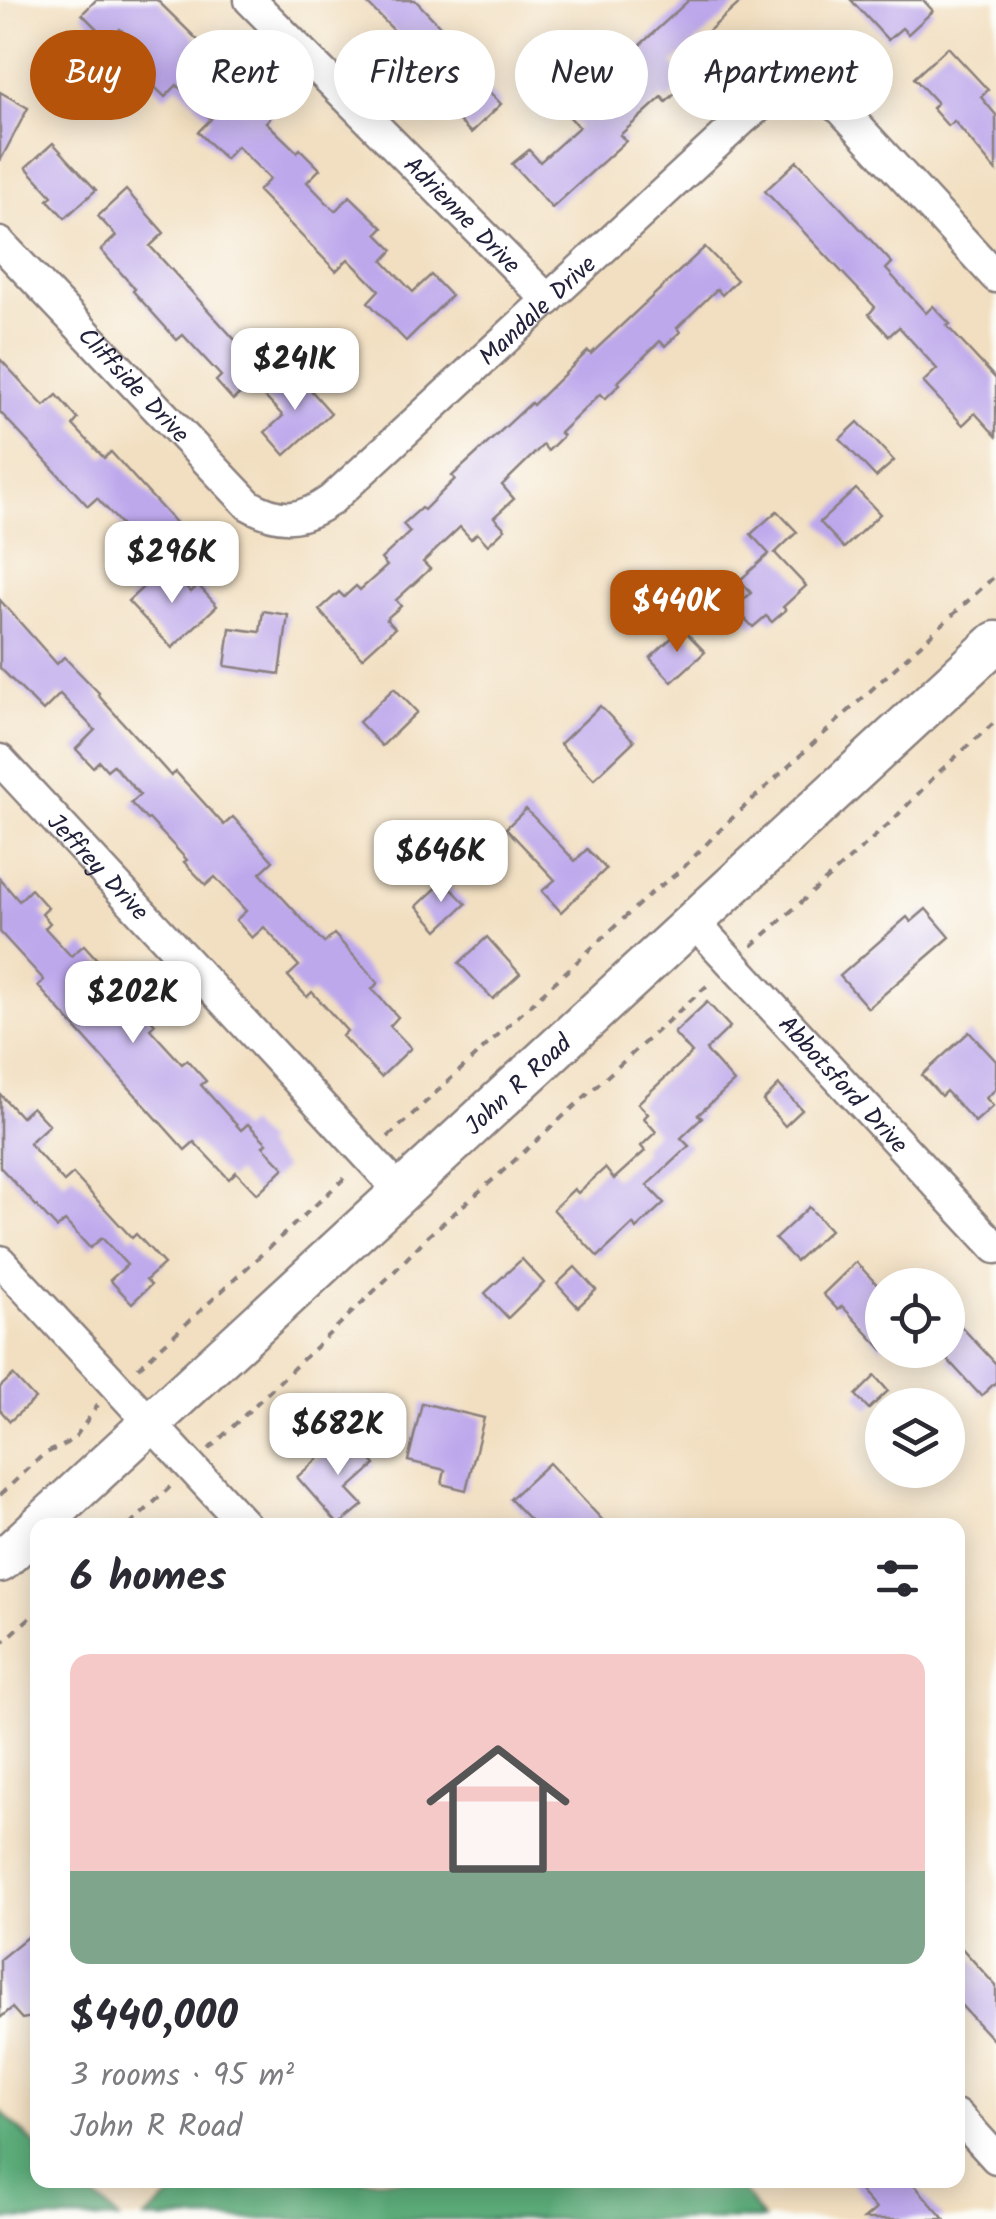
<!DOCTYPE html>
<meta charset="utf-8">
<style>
body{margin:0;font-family:Kalam,sans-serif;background:#f2f2f3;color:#2b2b33;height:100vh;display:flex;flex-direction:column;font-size:38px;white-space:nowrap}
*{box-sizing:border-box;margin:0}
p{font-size:32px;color:#7c7c81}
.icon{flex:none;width:55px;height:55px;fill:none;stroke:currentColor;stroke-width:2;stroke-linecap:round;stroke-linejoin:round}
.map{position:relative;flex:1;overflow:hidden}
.side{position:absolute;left:30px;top:1518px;width:935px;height:670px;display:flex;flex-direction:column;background:#fff;border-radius:20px;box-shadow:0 5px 25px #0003}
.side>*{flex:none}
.guide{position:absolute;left:30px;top:30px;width:938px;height:90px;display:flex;gap:20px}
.controls{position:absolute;left:865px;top:1268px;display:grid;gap:20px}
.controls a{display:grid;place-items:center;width:100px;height:100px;border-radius:50%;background:#fff;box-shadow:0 5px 25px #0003;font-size:50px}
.price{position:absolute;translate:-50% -85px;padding:0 22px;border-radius:20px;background:#fff;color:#222;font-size:32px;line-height:65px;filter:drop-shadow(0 2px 5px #0008)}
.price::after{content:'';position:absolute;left:50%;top:60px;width:30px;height:22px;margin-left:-15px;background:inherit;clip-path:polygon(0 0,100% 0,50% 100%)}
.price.active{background:#b45309;color:#fff}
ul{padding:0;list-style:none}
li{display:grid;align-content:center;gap:20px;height:530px;padding:0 40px}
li+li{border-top:2px solid #e1e1e2}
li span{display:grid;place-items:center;height:310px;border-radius:20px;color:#555}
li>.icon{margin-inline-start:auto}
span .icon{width:180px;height:180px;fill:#fffc;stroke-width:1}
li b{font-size:42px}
h2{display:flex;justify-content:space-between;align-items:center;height:120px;padding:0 40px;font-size:42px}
.tag{padding:0 35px;border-radius:45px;background:#fff;box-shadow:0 5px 25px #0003;font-size:35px;line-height:90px}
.tag.active{background:#b45309;color:#fff}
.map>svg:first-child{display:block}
.forest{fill:#5bac79;stroke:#3e675a;stroke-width:2.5}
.building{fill:#bda8ec}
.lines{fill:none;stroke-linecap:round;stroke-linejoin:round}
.street-casing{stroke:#8a807e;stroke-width:35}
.secondary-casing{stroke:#8a807e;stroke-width:45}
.path{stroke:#8a807e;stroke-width:4;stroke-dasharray:8 8;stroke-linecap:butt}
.street{stroke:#fff;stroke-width:30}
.secondary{stroke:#fff;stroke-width:40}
.labels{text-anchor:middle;stroke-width:9;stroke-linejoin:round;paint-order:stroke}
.street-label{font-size:25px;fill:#22223b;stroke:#fdfcf7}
</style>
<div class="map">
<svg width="996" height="2219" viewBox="0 0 996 2219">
<rect width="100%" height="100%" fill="#fdfcf7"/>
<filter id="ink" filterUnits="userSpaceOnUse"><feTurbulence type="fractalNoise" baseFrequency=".01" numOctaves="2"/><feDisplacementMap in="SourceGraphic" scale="20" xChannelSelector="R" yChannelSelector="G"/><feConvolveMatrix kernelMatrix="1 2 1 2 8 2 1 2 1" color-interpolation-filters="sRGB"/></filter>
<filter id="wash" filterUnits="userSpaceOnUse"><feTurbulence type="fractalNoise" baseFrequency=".0048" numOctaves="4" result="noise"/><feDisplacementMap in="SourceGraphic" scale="40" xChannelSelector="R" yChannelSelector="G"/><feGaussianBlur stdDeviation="2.25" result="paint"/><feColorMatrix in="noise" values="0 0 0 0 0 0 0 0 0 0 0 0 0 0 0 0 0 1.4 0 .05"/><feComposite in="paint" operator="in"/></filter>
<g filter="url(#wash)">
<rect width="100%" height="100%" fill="#f2dfc1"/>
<g class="forest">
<path d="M 0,2111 L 37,2146 L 38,2180 L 76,2180 L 119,2219 L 0,2219 Z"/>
<path d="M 190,2180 L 735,2180 L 763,2219 L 145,2219 Z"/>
</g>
<g id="blocks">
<g class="building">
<path d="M 96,0 L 157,0 L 212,54 L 207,60 L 234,88 L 239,83 L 272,116 L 266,122 L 297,152 L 300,149 L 320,169 L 307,182 L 335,211 L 350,196 L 383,228 L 377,234 L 393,250 L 383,261 L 413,292 L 431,275 L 451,296 L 406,341 L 368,302 L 379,290 L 348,259 L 336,271 L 258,191 L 270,179 L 237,146 L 225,159 L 198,132 L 211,119 L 177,85 L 165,97 L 138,71 L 151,58 L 120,29 L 109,41 L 82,14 Z"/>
<path d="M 364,0 L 415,0 L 484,72 L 477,79 L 501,104 L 471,133 L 452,114 L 454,112 L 402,62 L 413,50 Z"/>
<path d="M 689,0 L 743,0 L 672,64 L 688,82 L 666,102 L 662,97 L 620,135 L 626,141 L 552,208 L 512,164 L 529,150 L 540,162 L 579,127 L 566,113 Z"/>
<path d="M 851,0 L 923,0 L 933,11 L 908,34 L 902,28 L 888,40 Z"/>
<path d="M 948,47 L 988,90 L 981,97 L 996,115 L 996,171 L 954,121 L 948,126 L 932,108 L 937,103 L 914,78 Z"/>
<path d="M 0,92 L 28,108 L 0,161 Z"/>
<path d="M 53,143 L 96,190 L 65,218 L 48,200 L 52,196 L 26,167 Z"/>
<path d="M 797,161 L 892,263 L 886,269 L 926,313 L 933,306 L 950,324 L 947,326 L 996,379 L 996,436 L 975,413 L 963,425 L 923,382 L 937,369 L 899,327 L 889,336 L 869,314 L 875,307 L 765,191 Z"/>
<path d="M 126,190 L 164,233 L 150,246 L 264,372 L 233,400 L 216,381 L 221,376 L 183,335 L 177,340 L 133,291 L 135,289 L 101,250 L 116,236 L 98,216 Z"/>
<path d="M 705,247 L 737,280 L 722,295 L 717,289 L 677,328 L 680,332 L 665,346 L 660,341 L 618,382 L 620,384 L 605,399 L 600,394 L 560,433 L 563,436 L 548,451 L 543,445 L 502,485 L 514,499 L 494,517 L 505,529 L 488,545 L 477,533 L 471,539 L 460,527 L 423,562 L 430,569 L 396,600 L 401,606 L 386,619 L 395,628 L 362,658 L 319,610 L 339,592 L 344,597 L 356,586 L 360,590 L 387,566 L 381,559 L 410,532 L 403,524 L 421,508 L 424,510 L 455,479 L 452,476 L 474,456 L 531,403 L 533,405 L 588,351 L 591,354 Z"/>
<path d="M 0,359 L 44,406 L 57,395 L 78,419 L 73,425 L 104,458 L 111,452 L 180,528 L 145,561 L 124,538 L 129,533 L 97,498 L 88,506 L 0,412 Z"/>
<path d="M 294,371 L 331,413 L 285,455 L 265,432 L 283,416 L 265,397 Z"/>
<path d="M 858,422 L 894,461 L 876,477 L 840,439 Z"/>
<path d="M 856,489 L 880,514 L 844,548 L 820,522 Z"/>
<path d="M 777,511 L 797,532 L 775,553 L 806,586 L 783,607 L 786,610 L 772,622 L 766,616 L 753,627 L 735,608 L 751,593 L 740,580 L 769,554 L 751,534 Z"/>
<path d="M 166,566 L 191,592 L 198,585 L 217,606 L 172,648 L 128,601 Z"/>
<path d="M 0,600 L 57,664 L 64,657 L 99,693 L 98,695 L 171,776 L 176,772 L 224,825 L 233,817 L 273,861 L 260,873 L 324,943 L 334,934 L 378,983 L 372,989 L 398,1017 L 390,1026 L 411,1048 L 381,1077 L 342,1036 L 347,1031 L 312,992 L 307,997 L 288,976 L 299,966 L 264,927 L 252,938 L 236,920 L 246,911 L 215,877 L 206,885 L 184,862 L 187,860 L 149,819 L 147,820 L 131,803 L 140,795 L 113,765 L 107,770 L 99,761 L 93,767 L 76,749 L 95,730 L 60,694 L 43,711 L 0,668 Z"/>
<path d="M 263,611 L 288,615 L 280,674 L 225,666 L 230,628 L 260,632 Z"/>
<path d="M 682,628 L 705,652 L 672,682 L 650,658 Z"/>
<path d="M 394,688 L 417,712 L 382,746 L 359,722 Z"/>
<path d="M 600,706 L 634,741 L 594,779 L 560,744 Z"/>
<path d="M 526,809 L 575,861 L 587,849 L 606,869 L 561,912 L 542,891 L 555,880 L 506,828 Z"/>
<path d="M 0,879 L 19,901 L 31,889 L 48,908 L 42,914 L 50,923 L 45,928 L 71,956 L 84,945 L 103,966 L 98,971 L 131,1008 L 136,1003 L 155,1024 L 150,1029 L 182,1064 L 187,1060 L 206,1081 L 201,1085 L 241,1130 L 248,1124 L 267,1143 L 263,1146 L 284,1168 L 257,1194 L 236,1172 L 229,1179 L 194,1142 L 185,1150 L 38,986 L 44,980 L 0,932 Z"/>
<path d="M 444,881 L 466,904 L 438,930 L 417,906 Z"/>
<path d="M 926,909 L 950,937 L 868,1008 L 840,976 L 907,917 L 911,922 Z"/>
<path d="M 487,937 L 520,974 L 493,999 L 459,963 Z"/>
<path d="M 707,1002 L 730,1027 L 706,1050 L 734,1082 L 698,1115 L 702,1118 L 681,1138 L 689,1146 L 647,1185 L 664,1203 L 636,1229 L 633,1224 L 598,1257 L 553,1209 L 574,1189 L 578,1193 L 605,1168 L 614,1179 L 645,1151 L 641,1146 L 656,1132 L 644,1118 L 648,1114 L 638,1103 L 692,1053 L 674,1033 Z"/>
<path d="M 969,1032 L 996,1061 L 996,1089 L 986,1098 L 993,1106 L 975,1122 L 946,1091 L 941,1096 L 922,1075 Z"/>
<path d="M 779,1085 L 802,1110 L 785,1126 L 763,1101 Z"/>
<path d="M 0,1094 L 21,1117 L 32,1107 L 49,1125 L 29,1143 L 64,1182 L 73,1174 L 132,1238 L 136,1234 L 164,1264 L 146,1280 L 151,1285 L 132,1303 L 110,1280 L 127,1265 L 102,1238 L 90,1248 L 65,1221 L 57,1228 L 0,1167 Z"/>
<path d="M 809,1207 L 830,1230 L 796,1261 L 775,1239 Z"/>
<path d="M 522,1259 L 544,1283 L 508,1318 L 485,1293 Z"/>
<path d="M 856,1262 L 882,1290 L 882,1349 L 842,1306 L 838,1310 L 823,1294 Z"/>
<path d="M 575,1267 L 596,1290 L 578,1307 L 557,1284 Z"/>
<path d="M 958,1323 L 996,1364 L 996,1382 L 981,1396 L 948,1360 L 948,1333 Z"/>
<path d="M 13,1375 L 35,1399 L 10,1421 L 0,1410 L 0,1387 Z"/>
<path d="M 875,1376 L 888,1391 L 869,1409 L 856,1395 Z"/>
<path d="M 422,1403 L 484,1418 L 466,1490 L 442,1484 L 445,1470 L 408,1461 Z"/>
<path d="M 347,1433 L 375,1465 L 348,1489 L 363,1505 L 339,1525 L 297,1477 Z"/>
<path d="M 549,1463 L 567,1482 L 607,1525 L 535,1525 L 510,1499 Z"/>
<path d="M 38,1928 L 38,2012 L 32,2017 L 22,2019 L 12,2008 L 0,2018 L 0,1959 Z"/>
<path d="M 958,1944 L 996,1986 L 996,2043 L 958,2002 Z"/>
<path d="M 850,2180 L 910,2180 L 944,2219 L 864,2219 L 876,2209 Z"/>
</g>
</g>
</g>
<g filter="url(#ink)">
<use href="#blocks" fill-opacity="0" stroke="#8a807e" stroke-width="2.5"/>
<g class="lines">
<defs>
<g id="street">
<path id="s1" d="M 250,0 L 548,300"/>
<path id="s2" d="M 0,243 L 249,505 C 281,523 301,521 331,500 L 742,120 C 778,89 798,80 841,109 L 996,277"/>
<path id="s3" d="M 0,760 L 401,1192"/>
<path id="s4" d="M 693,921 L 996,1248"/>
<path d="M 0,1261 L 245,1525"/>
<path d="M 958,2116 L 996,2158"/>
</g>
<g id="secondary">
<path id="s5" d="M 40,1525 L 996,642"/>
<path d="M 0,1562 L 38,1527"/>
</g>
</defs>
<use href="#street" class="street-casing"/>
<use href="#secondary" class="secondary-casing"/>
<g class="path">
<path d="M 752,946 L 891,822 L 939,772 L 996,721"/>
<path d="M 388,1137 L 651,893 L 680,871 L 728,822 L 996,575"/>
<path d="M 138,1368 L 348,1175"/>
<path d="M 209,1449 L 392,1274 L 428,1236 L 503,1171 L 711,982"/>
<path d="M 0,1495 L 44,1454 L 64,1445 L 76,1436 L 98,1405"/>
<path d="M 130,1525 L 170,1487"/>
<path d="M 0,1645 L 38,1610"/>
</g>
<use href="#street" class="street"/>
<use href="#secondary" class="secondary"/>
</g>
</g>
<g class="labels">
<g class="street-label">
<text dy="9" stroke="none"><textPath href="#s1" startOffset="302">Adrienne Drive</textPath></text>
<text dy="9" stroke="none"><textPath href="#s2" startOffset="730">Mandale Drive</textPath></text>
<text dy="9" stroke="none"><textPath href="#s2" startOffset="195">Cliffside Drive</textPath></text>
<text dy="9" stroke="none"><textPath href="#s3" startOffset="145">Jeffrey Drive</textPath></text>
<text dy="9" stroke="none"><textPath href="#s5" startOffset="650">John R Road</textPath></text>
<text dy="9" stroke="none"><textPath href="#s4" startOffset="222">Abbotsford Drive</textPath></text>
</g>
</g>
</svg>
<div class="controls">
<a><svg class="icon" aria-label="locate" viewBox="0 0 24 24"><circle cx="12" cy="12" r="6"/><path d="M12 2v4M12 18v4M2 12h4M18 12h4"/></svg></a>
<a><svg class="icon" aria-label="layers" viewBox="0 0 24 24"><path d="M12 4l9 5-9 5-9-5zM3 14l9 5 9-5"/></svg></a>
</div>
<b class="price" style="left:295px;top:413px">$241K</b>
<b class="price" style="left:172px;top:606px">$296K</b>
<b class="price active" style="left:677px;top:655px">$440K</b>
<b class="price" style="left:441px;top:905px">$646K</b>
<b class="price" style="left:133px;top:1046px">$202K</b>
<b class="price" style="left:338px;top:1478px">$682K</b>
<div class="guide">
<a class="tag active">Buy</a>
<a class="tag">Rent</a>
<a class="tag">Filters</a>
<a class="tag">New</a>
<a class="tag">Apartment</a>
</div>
<section class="side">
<h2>6 homes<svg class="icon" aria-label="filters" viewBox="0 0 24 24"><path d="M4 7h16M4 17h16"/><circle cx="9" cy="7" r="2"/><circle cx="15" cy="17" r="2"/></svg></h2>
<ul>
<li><span style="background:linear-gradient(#f6c9c9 70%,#7fa58c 0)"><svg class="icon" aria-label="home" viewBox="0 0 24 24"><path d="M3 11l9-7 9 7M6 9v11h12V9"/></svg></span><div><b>$440,000</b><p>3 rooms · 95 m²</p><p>John R Road</p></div></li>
</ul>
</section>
</div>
